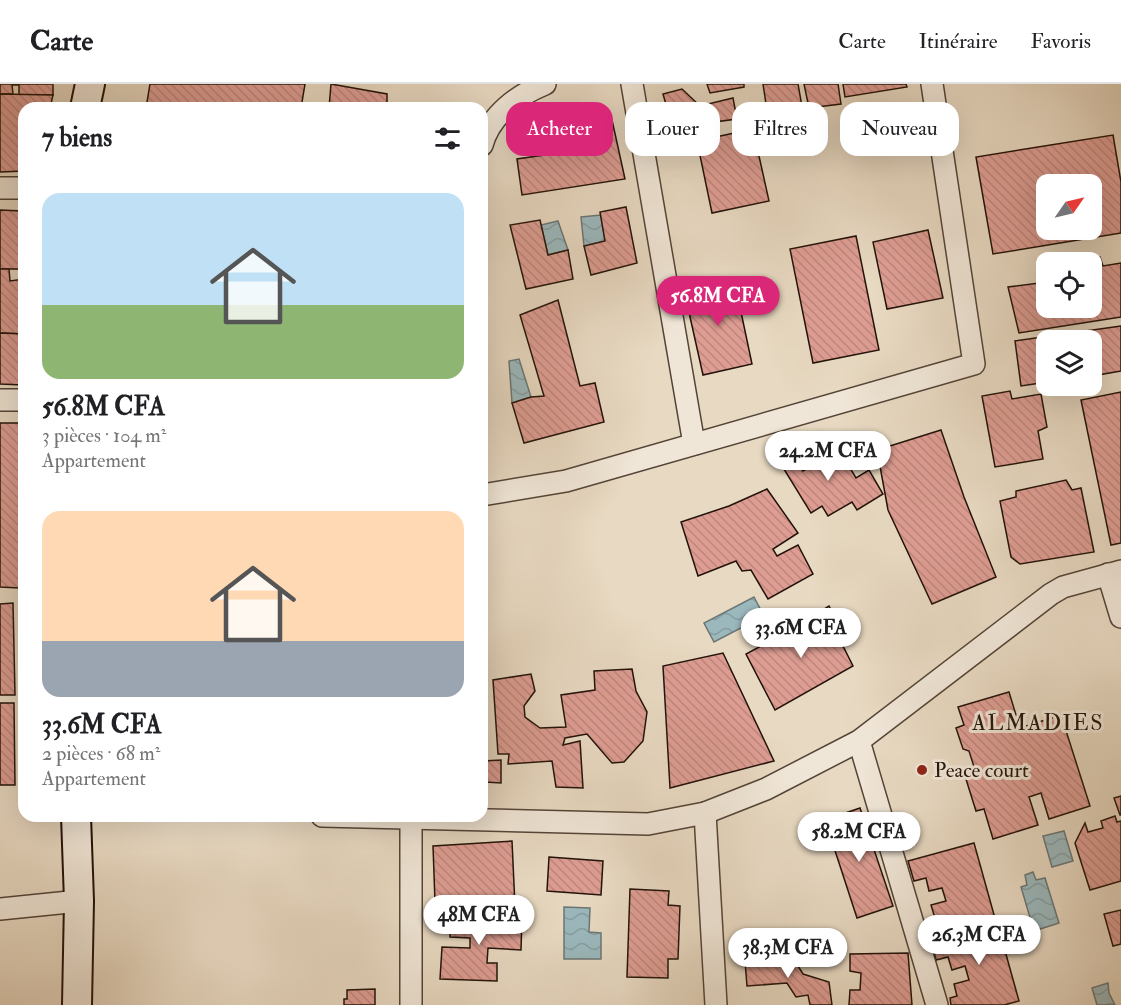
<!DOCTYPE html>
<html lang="fr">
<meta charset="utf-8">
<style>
body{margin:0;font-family:"IM FELL Double Pica",serif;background:#f6f6f6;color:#202124;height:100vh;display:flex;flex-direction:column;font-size:22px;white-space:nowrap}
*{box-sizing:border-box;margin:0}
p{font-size:20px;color:#757577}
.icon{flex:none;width:33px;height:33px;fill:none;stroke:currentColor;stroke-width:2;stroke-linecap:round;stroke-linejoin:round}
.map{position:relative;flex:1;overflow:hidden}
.drawer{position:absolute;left:18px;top:18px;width:470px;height:720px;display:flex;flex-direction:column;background:#fff;border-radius:18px;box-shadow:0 6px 24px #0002}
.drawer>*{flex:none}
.banner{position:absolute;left:506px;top:18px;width:525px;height:54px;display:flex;gap:12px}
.needle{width:39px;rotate:56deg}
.fabs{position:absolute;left:1036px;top:90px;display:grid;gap:12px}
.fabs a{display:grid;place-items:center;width:66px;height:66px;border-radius:12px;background:#fff;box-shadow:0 6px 24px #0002;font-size:30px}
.price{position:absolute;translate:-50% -51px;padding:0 14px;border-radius:21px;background:#fff;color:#222;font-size:20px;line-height:39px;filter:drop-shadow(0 2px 3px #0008)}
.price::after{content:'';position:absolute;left:50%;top:36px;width:18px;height:14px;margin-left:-9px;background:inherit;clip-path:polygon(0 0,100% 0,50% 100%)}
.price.current{background:#db2777;color:#fff}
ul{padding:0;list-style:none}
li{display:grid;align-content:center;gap:12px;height:318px;padding:0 24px}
li span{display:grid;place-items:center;height:186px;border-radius:18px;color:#555}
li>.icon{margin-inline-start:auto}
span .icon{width:108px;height:108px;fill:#fffc;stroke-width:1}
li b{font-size:26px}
h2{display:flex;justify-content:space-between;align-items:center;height:72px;padding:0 24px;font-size:26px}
.chip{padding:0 21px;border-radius:18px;background:#fff;box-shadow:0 6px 24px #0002;font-size:21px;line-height:54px}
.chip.current{background:#db2777;color:#fff}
header{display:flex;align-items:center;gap:36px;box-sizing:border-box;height:84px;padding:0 30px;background:#fff;border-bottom:2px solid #e0e0e0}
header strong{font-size:28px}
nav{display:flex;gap:33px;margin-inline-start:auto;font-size:21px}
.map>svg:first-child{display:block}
.water{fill:url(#water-waves);stroke:#6b7675;stroke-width:1.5}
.building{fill:url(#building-back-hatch);stroke:#221209;stroke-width:1.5;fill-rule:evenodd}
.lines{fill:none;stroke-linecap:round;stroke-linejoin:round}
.street-casing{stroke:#544437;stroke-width:24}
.secondary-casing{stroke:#221209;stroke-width:32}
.street{stroke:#f0e6d7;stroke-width:21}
.secondary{stroke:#f0e6d7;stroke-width:28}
.poi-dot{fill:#8f2418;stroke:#f0e6d7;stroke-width:2}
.labels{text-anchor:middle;stroke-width:6;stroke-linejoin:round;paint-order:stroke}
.poi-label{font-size:21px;fill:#221209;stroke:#f0e6d7;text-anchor:start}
.neighbourhood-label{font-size:22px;letter-spacing:1.5px;fill:#221209;stroke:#f0e6d7}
</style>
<header>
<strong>Carte</strong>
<nav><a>Carte</a><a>Itinéraire</a><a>Favoris</a></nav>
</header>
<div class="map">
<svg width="1121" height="921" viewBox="0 0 1121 921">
<defs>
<pattern id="water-waves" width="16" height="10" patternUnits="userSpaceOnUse" patternTransform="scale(1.5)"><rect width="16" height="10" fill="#9bb8bd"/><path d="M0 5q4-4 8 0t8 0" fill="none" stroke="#859da1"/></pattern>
<pattern id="building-back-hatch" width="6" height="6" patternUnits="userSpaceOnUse" patternTransform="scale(1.5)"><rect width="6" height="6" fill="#de9d93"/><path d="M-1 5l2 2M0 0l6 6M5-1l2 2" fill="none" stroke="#be867d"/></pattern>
</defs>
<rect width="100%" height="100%" fill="#e8d9c2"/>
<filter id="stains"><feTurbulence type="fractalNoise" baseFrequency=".00333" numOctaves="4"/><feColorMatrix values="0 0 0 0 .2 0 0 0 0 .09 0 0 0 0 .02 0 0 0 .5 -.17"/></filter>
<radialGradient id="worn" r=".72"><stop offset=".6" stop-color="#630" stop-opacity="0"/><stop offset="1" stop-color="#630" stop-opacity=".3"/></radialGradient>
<g class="water">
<path d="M 569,50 L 573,67 L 532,73 L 530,56 Z"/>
<path d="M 601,131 L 605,157 L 584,162 L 581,133 Z"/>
<path d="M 558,137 L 568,166 L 548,171 L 541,141 Z"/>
<path d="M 519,275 L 531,313 L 512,319 L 509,277 Z"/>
<path d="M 754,513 L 764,532 L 714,558 L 704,539 Z"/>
<path d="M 1064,747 L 1073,777 L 1052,783 L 1043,752 Z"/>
<path d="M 1033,788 L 1036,796 L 1045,794 L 1059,839 L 1034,847 L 1021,803 L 1027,801 L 1025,791 Z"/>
<path d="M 564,823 L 590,824 L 589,848 L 601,849 L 601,875 L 564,875 Z"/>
<path d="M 1108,899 L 1109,909 L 1115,921 L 1097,921 L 1092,904 Z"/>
</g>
<g class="building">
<path d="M 0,0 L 53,0 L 53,11 L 19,11 L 19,1 L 12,1 L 13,10 L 0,10 Z"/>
<path d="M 150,0 L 305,0 L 301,24 L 146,24 Z"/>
<path d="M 331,0 L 387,10 L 387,24 L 329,24 Z"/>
<path d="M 707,0 L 744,0 L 744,3 L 710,9 Z"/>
<path d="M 763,0 L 798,0 L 803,28 L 768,33 Z"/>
<path d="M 804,0 L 838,0 L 841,20 L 809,24 Z"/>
<path d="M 843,0 L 906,0 L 907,3 L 845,13 Z"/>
<path d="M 682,5 L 700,22 L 733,14 L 737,35 L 699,40 L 699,52 L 662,56 L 659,41 L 671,38 L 663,10 Z"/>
<path d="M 0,10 L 53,11 L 50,24 L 24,24 L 24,87 L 0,88 Z"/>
<path d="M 612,36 L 625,95 L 522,111 L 517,75 L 579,66 L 578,43 Z"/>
<path d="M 753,45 L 769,117 L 712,129 L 697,57 Z"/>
<path d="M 1113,51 L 1121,98 L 1121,149 L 993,170 L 976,73 ZM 1047,100 L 1092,100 L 1092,146 L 1047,146 Z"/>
<path d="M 626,123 L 637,179 L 591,191 L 584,162 L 605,157 L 600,128 Z"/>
<path d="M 0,126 L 22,127 L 20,185 L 0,185 Z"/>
<path d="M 540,136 L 548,171 L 568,166 L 573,195 L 526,205 L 510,141 Z"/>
<path d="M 928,146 L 943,214 L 887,225 L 873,158 Z"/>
<path d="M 856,152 L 879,266 L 813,279 L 790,165 Z"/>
<path d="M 1100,173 L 1103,182 L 1121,179 L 1121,233 L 1019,249 L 1008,203 L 1047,198 L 1047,224 L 1092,224 L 1092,217 L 1100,216 L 1092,186 L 1092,178 L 1090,178 L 1089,175 Z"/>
<path d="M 0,185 L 9,185 L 10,197 L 24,195 L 24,243 L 21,243 L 24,250 L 0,249 Z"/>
<path d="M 734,195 L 752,280 L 703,291 L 684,206 Z"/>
<path d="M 558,216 L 580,302 L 595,299 L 604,338 L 524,359 L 512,319 L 531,313 L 544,312 L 520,231 Z"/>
<path d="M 1121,242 L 1121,287 L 1092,292 L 1092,256 L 1047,256 L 1047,298 L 1021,302 L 1015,257 Z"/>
<path d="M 0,249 L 24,250 L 23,301 L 0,300 Z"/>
<path d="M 1010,307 L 1012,315 L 1041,310 L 1047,343 L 1038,347 L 1043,375 L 995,383 L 982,312 Z"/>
<path d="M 1121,308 L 1121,459 L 1111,461 L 1081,316 Z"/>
<path d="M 0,339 L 20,339 L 19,504 L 0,503 Z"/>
<path d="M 941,346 L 964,413 L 996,493 L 932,520 L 888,426 L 877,366 Z"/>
<path d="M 785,356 L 803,387 L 839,366 L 856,394 L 869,386 L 883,410 L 857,426 L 852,418 L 828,432 L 822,422 L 811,429 L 771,364 Z"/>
<path d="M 1066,396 L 1072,406 L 1081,404 L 1094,468 L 1020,480 L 1011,473 L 1000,417 L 1016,413 L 1016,407 Z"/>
<path d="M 767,405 L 798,449 L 773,465 L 777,472 L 798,461 L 813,490 L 768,515 L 751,486 L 742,487 L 736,477 L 698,492 L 681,438 L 729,422 Z"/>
<path d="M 13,519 L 15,611 L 0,611 L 0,520 Z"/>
<path d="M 829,522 L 842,545 L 836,548 L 853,582 L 775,626 L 746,570 L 785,549 Z"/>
<path d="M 723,569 L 774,677 L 670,704 L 663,582 Z"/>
<path d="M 632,585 L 636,607 L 647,628 L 643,657 L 624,678 L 612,679 L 587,650 L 565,654 L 563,661 L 580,657 L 583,704 L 556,703 L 552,677 L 508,680 L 509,670 L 498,670 L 493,596 L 531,590 L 535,607 L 524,622 L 525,633 L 540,644 L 566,643 L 561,611 L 595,606 L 594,587 Z"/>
<path d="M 1009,608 L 1020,644 L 1061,631 L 1090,722 L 1049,735 L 1041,709 L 1029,713 L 1038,741 L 993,755 L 984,725 L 976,727 L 965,692 L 976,689 L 969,667 L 963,665 L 956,644 L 964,641 L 958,623 Z"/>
<path d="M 0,619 L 14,619 L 15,701 L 0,701 Z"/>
<path d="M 501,676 L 501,699 L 485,698 L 483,677 Z"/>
<path d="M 1121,712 L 1121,731 L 1120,731 L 1114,714 Z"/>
<path d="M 860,724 L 893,822 L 857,834 L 825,736 Z"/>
<path d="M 1115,732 L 1117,738 L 1121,737 L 1121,797 L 1090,806 L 1075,759 L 1085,739 L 1088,748 L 1103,744 L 1101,737 Z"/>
<path d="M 512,757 L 515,822 L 435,818 L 433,762 Z"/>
<path d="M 974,759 L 996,838 L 932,855 L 927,835 L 935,834 L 931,821 L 946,817 L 942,804 L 929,807 L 926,794 L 914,797 L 908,777 Z"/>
<path d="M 549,773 L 603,777 L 601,811 L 547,807 Z"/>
<path d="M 630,805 L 669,807 L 668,821 L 680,822 L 678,875 L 668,875 L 668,894 L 627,893 Z"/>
<path d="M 1121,826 L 1121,860 L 1113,862 L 1104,830 Z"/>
<path d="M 451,830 L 522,833 L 521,866 L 488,864 L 487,879 L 497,879 L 497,897 L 440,895 L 442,863 L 470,864 L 470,854 L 450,853 Z"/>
<path d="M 997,838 L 1019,917 L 1004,921 L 951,921 L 950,914 L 957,912 L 954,900 L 969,896 L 965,882 L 952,886 L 948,873 L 936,876 L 931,856 Z"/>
<path d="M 908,869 L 912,921 L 849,921 L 850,906 L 860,906 L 861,889 L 850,887 L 850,870 Z"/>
<path d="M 793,874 L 803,890 L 829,898 L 832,921 L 810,921 L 808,911 L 796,913 L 787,899 L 747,902 L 745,877 Z"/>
<path d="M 375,905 L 375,921 L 344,921 L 344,915 L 347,915 L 347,906 Z"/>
</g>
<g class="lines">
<defs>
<g id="street">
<path d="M 632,0 L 694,360"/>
<path d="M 482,61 C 490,31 518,11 545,0"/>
<path d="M 0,104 L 24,104"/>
<path d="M 0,316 L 24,316"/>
<path d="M 482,411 L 566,397 L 974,280 L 932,0"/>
<path d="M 1108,490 L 1121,533"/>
<path d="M 859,657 L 937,921"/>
<path d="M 705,729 L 716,921"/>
<path d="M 322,732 L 648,740 L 705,729 L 766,705 L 859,657 L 1051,510 L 1063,503 L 1121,487"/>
<path d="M 411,735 L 411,921"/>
<path d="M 0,825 L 79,817"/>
</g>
<g id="secondary">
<path d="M 85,24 L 90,0"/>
<path d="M 76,732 L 79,817 L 77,921"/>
</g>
</defs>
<use href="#street" class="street-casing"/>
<use href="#secondary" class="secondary-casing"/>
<use href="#street" class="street"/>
<use href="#secondary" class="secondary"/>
</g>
<circle class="poi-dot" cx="922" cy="686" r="6"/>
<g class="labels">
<g class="poi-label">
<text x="934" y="693">Peace court</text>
</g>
<g class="neighbourhood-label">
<text x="1038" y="646">ALMADIES</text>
</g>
</g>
<rect width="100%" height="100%" filter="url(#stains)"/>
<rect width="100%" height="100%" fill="url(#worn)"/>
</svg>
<div class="fabs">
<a><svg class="needle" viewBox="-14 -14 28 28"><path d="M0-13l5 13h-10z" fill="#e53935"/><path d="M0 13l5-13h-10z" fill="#757577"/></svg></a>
<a><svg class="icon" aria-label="locate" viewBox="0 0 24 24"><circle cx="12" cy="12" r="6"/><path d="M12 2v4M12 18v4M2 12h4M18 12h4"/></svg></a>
<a><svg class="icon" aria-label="layers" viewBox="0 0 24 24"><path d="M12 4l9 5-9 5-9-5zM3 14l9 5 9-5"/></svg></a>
</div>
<b class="price current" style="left:718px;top:243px">56.8M CFA</b>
<b class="price" style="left:828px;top:398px">24.2M CFA</b>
<b class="price" style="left:801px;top:575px">33.6M CFA</b>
<b class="price" style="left:859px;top:779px">58.2M CFA</b>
<b class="price" style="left:479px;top:862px">48M CFA</b>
<b class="price" style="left:979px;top:882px">26.3M CFA</b>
<b class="price" style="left:788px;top:895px">38.3M CFA</b>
<div class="banner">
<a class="chip current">Acheter</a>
<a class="chip">Louer</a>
<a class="chip">Filtres</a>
<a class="chip">Nouveau</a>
</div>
<section class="drawer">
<h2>7 biens<svg class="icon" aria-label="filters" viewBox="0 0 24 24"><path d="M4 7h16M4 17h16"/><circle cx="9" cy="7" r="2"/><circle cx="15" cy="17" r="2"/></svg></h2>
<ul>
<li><span style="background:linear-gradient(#bfe0f5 60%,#8fb573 0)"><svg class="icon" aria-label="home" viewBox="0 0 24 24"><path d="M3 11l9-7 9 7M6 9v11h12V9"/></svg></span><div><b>56.8M CFA</b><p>3 pièces · 104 m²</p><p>Appartement</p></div></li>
<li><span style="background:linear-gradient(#ffd9b3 70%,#9aa5b1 0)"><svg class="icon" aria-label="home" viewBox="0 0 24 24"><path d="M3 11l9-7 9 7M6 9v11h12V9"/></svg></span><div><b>33.6M CFA</b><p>2 pièces · 68 m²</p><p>Appartement</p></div></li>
</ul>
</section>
</div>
